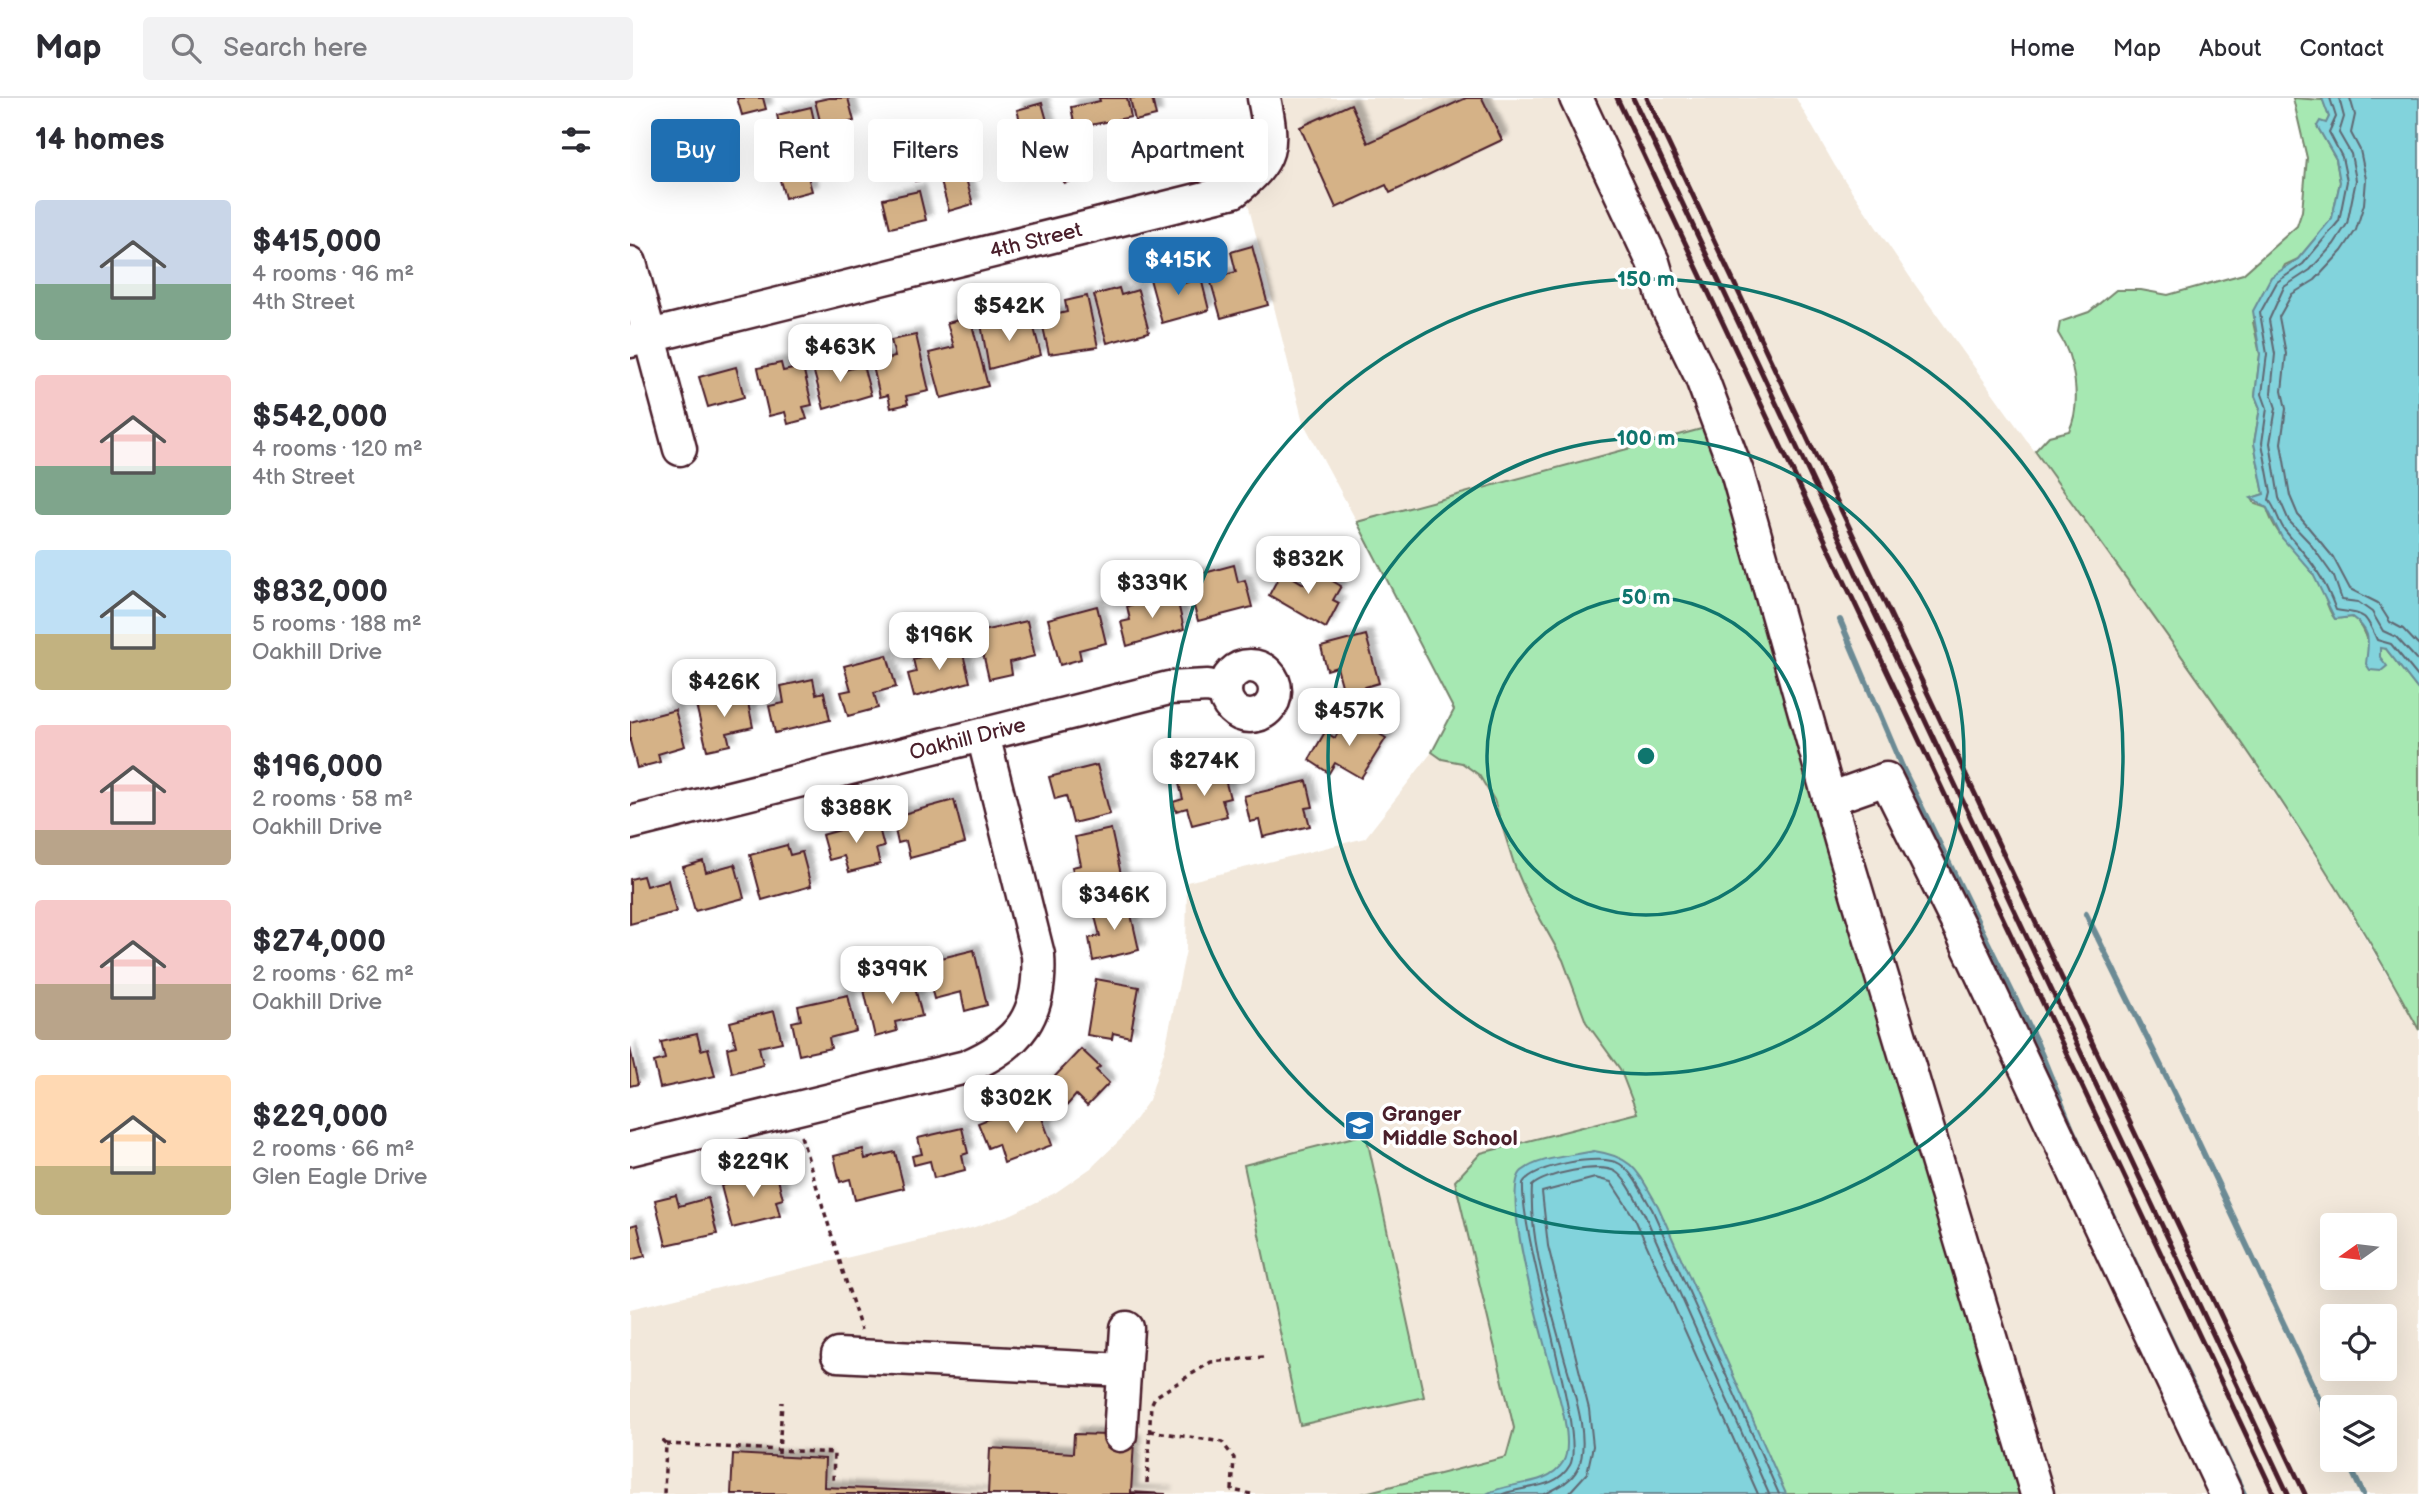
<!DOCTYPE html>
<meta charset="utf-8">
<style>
body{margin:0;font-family:"Balsamiq Sans",sans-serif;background:#f2f2f3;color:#2b2b33;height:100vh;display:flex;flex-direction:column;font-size:26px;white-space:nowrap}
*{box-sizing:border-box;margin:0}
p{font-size:23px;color:#7c7c81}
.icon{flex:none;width:38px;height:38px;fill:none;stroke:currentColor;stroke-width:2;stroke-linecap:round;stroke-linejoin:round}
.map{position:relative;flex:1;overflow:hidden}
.side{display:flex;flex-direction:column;background:#fff;width:630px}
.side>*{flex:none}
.banner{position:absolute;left:21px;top:21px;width:665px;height:63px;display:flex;gap:14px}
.needle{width:46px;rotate:256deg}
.buttons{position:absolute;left:1690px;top:1115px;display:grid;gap:14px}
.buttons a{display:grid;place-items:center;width:77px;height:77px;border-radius:7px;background:#fff;box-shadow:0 7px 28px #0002;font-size:35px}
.price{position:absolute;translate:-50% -60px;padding:0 16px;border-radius:14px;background:#fff;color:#222;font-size:23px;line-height:46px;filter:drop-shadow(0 2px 4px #0008)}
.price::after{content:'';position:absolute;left:50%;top:42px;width:21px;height:16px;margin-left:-10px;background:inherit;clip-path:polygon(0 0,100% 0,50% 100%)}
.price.active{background:#1f6fb2;color:#fff}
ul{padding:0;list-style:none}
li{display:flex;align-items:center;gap:21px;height:175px;padding:0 35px}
li span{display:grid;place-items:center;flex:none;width:196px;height:140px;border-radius:7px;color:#555}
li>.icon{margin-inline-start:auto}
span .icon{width:84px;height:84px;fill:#fffc;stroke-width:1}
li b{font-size:30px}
h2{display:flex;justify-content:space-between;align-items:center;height:84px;padding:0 35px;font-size:30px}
.pill{padding:0 24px;border-radius:7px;background:#fff;box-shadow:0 7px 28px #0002;font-size:24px;line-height:63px}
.pill.active{background:#1f6fb2;color:#fff}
header{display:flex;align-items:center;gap:42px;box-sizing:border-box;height:98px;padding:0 35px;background:#fff;border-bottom:2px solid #e1e1e2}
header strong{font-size:33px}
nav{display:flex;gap:38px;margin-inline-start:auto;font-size:24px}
.search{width:490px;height:63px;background:#f2f2f3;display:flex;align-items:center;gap:18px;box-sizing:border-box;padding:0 24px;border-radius:7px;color:#7c7c81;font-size:26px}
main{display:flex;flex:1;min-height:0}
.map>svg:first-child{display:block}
.built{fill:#f2e8db;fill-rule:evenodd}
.green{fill:#a6e8b2;stroke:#78846e;stroke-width:2}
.water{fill:#82d3dc;stroke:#6c8b95;stroke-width:2}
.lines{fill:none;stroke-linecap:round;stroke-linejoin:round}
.shore{stroke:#606772;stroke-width:2}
.stream{stroke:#6c8b95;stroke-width:6}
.building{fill:#d5b287;stroke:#4a1f2b;stroke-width:2;filter:url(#shadow)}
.minor-casing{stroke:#4a1f2b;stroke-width:37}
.path{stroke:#4a1f2b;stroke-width:3.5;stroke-dasharray:5 5;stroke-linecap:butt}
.minor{stroke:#fff;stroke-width:32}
.rail{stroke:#4a1f2b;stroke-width:5}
.ring{fill:none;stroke:#0f766e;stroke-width:3.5}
.labels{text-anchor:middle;stroke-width:7;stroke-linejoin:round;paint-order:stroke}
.street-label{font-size:21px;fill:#4a1f2b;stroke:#fff}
.poi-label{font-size:21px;font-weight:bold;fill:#4a1f2b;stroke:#fff;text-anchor:start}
.centre{fill:#0f766e;stroke:#fff;stroke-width:3.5}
.ring-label{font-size:21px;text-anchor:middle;font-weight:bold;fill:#0f766e;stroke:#fff;stroke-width:7;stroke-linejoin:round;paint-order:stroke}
</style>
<header>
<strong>Map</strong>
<div class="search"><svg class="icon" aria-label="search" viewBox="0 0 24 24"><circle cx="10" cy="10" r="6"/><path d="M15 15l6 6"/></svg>Search here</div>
<nav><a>Home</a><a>Map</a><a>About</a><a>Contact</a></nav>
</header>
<main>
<section class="side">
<h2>14 homes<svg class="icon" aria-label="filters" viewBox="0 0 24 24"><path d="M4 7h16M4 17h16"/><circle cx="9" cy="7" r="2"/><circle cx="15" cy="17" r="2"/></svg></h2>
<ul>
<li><span style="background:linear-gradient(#c9d6e8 60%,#7fa58c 0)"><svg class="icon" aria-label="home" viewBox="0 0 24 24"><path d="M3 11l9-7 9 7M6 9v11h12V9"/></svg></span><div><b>$415,000</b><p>4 rooms · 96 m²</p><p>4th Street</p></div></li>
<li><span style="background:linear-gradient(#f6c9c9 65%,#7fa58c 0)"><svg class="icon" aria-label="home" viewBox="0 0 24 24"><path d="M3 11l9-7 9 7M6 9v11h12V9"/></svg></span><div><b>$542,000</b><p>4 rooms · 120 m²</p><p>4th Street</p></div></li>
<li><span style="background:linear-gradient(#bfe0f5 60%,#c2b280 0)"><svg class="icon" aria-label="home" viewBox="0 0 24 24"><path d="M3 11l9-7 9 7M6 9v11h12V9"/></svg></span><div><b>$832,000</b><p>5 rooms · 188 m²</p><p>Oakhill Drive</p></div></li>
<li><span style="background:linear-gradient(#f6c9c9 75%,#b9a48a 0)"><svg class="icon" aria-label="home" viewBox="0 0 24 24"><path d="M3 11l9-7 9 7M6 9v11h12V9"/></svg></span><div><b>$196,000</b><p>2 rooms · 58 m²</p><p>Oakhill Drive</p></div></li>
<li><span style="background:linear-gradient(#f6c9c9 60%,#b9a48a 0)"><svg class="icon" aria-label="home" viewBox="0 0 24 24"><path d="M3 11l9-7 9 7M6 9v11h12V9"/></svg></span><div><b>$274,000</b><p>2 rooms · 62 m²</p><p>Oakhill Drive</p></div></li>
<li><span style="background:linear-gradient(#ffd9b3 65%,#c2b280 0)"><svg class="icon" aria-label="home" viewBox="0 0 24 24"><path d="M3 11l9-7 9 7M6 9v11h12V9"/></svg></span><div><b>$229,000</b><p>2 rooms · 66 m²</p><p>Glen Eagle Drive</p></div></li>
</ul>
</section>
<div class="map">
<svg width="1789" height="1396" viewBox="0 0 1789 1396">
<defs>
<filter id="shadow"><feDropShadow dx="6" dy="-6" stdDeviation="2" flood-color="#0004"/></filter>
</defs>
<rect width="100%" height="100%" fill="#fff"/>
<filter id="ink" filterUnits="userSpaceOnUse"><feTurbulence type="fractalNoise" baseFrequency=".0143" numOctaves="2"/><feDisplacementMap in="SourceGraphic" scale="14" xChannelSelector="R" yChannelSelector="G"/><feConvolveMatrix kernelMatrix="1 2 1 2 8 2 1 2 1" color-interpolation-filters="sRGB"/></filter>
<g filter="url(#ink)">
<g class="built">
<path d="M 634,0 L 1166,0 L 1205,68 L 1286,188 L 1581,599 L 1703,785 L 1789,932 L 1789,1396 L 1395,1396 L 1075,330 L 727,424 L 673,324 L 612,82 L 621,76 ZM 1703,1127 L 1755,1127 L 1755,1180 L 1703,1180 ZM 1703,1218 L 1755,1218 L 1755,1270 L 1703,1270 ZM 1703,1309 L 1755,1309 L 1755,1362 L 1703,1362 Z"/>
<path d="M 802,654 L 812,661 L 832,665 L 849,677 L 864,702 L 885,769 L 897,797 L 933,862 L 956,924 L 990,971 L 1007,1016 L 851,1055 L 825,1083 L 884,1330 L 876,1359 L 795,1379 L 800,1396 L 0,1396 L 0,1211 L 342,1130 L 382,1116 L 425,1095 L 461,1070 L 491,1041 L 519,1002 L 535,951 L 556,852 L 557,784 L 735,740 Z"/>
</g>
<g class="green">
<path d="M 1663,0 L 1693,2 L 1699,19 L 1696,26 L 1687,28 L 1706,61 L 1710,84 L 1702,121 L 1668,161 L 1655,167 L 1623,224 L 1630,256 L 1625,298 L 1630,310 L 1624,345 L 1634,396 L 1622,400 L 1625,406 L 1637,410 C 1645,441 1675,458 1690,486 C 1696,497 1696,511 1705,521 L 1722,519 C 1740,531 1734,548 1750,559 L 1750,549 L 1756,551 L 1789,593 L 1789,932 C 1680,728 1539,541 1405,353 L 1419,338 L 1439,333 C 1452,306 1445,260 1428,235 L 1430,224 L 1459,214 L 1486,192 L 1511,192 L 1538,197 L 1613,176 L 1667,128 L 1672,113 L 1677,60 Z"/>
<path d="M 1075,330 L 1107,418 L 1395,1396 L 731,1396 L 876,1359 L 884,1330 L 825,1083 L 851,1055 L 1007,1015 L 990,971 L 956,924 L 933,862 L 897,797 L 885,769 L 864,702 L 849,677 L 832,665 L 812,661 L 802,654 L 824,612 L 727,424 Z"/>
<path d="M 736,1036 L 794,1299 L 670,1327 L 614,1067 Z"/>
</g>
<g class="water">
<path d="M 1692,0 L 1789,0 L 1789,593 L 1756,551 L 1750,550 L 1750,559 L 1757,568 L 1751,573 L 1740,572 L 1736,566 C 1738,544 1743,534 1722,519 L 1705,521 L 1682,474 L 1652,440 L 1637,410 L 1621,400 L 1634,396 L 1624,345 L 1630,310 L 1625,298 L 1630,256 L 1623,213 L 1641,179 L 1668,161 L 1702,120 L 1710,84 L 1706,61 L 1687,28 L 1690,23 L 1696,25 L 1699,19 Z"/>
<path d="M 964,1053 C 1005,1059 1008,1075 1028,1108 L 1156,1396 L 856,1396 C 879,1383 918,1389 933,1364 C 946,1343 924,1283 918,1260 C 910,1230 870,1092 892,1073 C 909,1059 943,1058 964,1053 Z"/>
</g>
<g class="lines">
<g class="shore">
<path d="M 1700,0 L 1706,19 L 1699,34 L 1712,59 L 1717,83 L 1709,123 L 1673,166 L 1647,184 L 1630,215 L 1637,256 L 1632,296 L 1637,310 L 1632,345 L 1641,394 L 1639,402 C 1647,412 1648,425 1657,435 C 1681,463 1693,477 1706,512 C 1735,517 1734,513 1747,542 L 1761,546 L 1789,580"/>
<path d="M 1709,0 L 1714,19 L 1709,35 L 1721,56 L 1726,82 L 1717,126 L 1704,146 L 1680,172 L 1654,189 L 1639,222 L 1645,256 L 1641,295 L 1646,310 L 1640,345 L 1649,400 L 1659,423 L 1679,444 L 1704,479 L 1712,502 L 1728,504 L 1742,514 L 1753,533 L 1766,539 L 1789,564"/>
<path d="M 1720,0 L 1725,17 L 1721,35 L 1730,52 L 1736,81 L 1734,106 L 1726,132 L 1712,153 L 1685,182 L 1662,196 L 1649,219 L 1656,256 L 1652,293 L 1656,311 L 1651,345 L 1660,398 L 1668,417 L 1703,459 L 1720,491 L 1748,505 L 1760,524 L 1773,531 L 1789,548"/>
<path d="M 873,1396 C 896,1387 926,1392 940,1367 C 957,1337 890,1143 893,1085 C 903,1067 972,1055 990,1066 C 1004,1075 1013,1097 1022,1111 L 1149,1396"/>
<path d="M 915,1396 C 927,1390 942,1383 948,1370 C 962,1340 941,1286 933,1255 C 919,1203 899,1142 902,1088 C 913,1076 971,1064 986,1074 C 998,1082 1006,1103 1014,1115 L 1139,1396"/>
<path d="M 938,1396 L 957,1375 L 963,1348 L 959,1311 L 918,1148 L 912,1094 L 965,1080 L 981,1084 L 1005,1121 L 1128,1396"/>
</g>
<g class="stream">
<path d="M 1210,522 L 1273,671 L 1406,943 L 1442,1031 L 1614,1396"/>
<path d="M 1456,816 L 1564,1035 L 1703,1331"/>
<path d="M 1717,1362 L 1733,1396"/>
</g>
</g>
<g class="building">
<path d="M 107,0 L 133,0 L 136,11 L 112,17 Z"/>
<path d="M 199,0 L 218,0 L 224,23 L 192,31 L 185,3 Z"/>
<path d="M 469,0 L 497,0 L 501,19 L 445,30 L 441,9 L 470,3 Z"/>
<path d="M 500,0 L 522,0 L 526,18 L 505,23 Z"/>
<path d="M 836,0 L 852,0 L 872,42 L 760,95 L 756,87 L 706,110 L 670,29 L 721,6 L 738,45 Z"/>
<path d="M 412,5 L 419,30 L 394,37 L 387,12 Z"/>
<path d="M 181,9 L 186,31 L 152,39 L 147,17 Z"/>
<path d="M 569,33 L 576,65 L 535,74 L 528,42 Z"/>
<path d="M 445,37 L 455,79 L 434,85 L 424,42 Z"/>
<path d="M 173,61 L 182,93 L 155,100 L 146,68 Z"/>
<path d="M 297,62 L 301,80 L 285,83 L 281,65 Z"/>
<path d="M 335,77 L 343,106 L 319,113 L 311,84 Z"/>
<path d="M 289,93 L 296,122 L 260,130 L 253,101 Z"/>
<path d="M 622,148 L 638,207 L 591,220 L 580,181 L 606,174 L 601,154 Z"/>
<path d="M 543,174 L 547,187 L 571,180 L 579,212 L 532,225 L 520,181 Z"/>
<path d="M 489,190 L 491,197 L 508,192 L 519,234 L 477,245 L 464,197 Z"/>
<path d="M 457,198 L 468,249 L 419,256 L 411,220 L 437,214 L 435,203 Z"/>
<path d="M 340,219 L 358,288 L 311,300 L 299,255 L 324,249 L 317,225 Z"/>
<path d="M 374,219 L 378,232 L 403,226 L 411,257 L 359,271 L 351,226 Z"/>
<path d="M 286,237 L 299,293 L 276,298 L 278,306 L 261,310 L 258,297 L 250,299 L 242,264 L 265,259 L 261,242 Z"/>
<path d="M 205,261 L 208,274 L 233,267 L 241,297 L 194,311 L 182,267 Z"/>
<path d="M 151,265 L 153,273 L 173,269 L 182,307 L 173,309 L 177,321 L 158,326 L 155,314 L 139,318 L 128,270 Z"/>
<path d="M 106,269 L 114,299 L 78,309 L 69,279 Z"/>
<path d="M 604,467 L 608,484 L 615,482 L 622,509 L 568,523 L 556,480 Z"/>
<path d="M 682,471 L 711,488 L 703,502 L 709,505 L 696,530 L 639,497 L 652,473 L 674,486 Z"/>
<path d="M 546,496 L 554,531 L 497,548 L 491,524 L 500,522 L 497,508 Z"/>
<path d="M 467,508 L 476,545 L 449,552 L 451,561 L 430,567 L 418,521 Z"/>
<path d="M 397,523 L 405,558 L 380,564 L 382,576 L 359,581 L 348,534 Z"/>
<path d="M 736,537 L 749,585 L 714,595 L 707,569 L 697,572 L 691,549 Z"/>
<path d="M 331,548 L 340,584 L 284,599 L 278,576 L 286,574 L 283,561 Z"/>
<path d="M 257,557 L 266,589 L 244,595 L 248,610 L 218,618 L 211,594 L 221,592 L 214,568 Z"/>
<path d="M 183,581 L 186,596 L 194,594 L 200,622 L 145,635 L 139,608 L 154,605 L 151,588 Z"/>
<path d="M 116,595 L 123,629 L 97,635 L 100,647 L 77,652 L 66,607 Z"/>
<path d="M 45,612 L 55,648 L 28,656 L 30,664 L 7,670 L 0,643 L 0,624 Z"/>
<path d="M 718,617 L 756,640 L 731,680 L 705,665 L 699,675 L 679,662 L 695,634 L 705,640 Z"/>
<path d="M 467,667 L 480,716 L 443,725 L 436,698 L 425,701 L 419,679 Z"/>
<path d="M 593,674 L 600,700 L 592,702 L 597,718 L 562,727 L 557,710 L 546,713 L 543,704 L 553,701 L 549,686 Z"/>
<path d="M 677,683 L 683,709 L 675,710 L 680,728 L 633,739 L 629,722 L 620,724 L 614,698 Z"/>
<path d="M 324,702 L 335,745 L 280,760 L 276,743 L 268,745 L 262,719 Z"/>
<path d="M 247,722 L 254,749 L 246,751 L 250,766 L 219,774 L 214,758 L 199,762 L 192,737 Z"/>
<path d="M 481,731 L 492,781 L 447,791 L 442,769 L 451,767 L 445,739 Z"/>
<path d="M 157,747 L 160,757 L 172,754 L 181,788 L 132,802 L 120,757 Z"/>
<path d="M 73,763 L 76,774 L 105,766 L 114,800 L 65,813 L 53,769 Z"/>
<path d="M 13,778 L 16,788 L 38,782 L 46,814 L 0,826 L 0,781 Z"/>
<path d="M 498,803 L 509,852 L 463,863 L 459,840 L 470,838 L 463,811 Z"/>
<path d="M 344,852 L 357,907 L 335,913 L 331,894 L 304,901 L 295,864 Z"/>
<path d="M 283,881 L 292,918 L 265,924 L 267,933 L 245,939 L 234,892 Z"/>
<path d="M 466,881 L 509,889 L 500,939 L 483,935 L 482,941 L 457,937 Z"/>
<path d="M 218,897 L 226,933 L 199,940 L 201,950 L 169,957 L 162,924 L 171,922 L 168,908 Z"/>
<path d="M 144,913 L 152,944 L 129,949 L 133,967 L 102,975 L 97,950 L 106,948 L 100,924 Z"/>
<path d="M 67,936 L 71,952 L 78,950 L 85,978 L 30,990 L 24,964 L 35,961 L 31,944 Z"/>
<path d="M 0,950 L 8,986 L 0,988 Z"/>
<path d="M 451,951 L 470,969 L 466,972 L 479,985 L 457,1008 L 446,997 L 433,1012 L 412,992 Z"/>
<path d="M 409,1012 L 422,1047 L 374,1065 L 368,1046 L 358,1050 L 348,1025 L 376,1014 L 380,1023 Z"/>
<path d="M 332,1030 L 338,1055 L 332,1057 L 335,1072 L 304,1080 L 300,1063 L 284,1067 L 282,1058 L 292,1056 L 288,1040 Z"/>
<path d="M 233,1051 L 235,1061 L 265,1054 L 274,1090 L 225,1102 L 220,1081 L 210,1084 L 204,1058 Z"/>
<path d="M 146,1073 L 153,1101 L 146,1103 L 150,1118 L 102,1130 L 91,1088 Z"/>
<path d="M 46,1097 L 49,1108 L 78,1100 L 87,1136 L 36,1147 L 25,1102 Z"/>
<path d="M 7,1126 L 15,1158 L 0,1162 L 0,1128 Z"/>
<path d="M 444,1336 L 478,1337 L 504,1343 L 501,1394 L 536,1396 L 101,1396 L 103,1356 L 195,1361 L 194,1389 L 358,1396 L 360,1350 L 443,1355 Z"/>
</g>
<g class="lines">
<defs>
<g id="minor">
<path d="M 946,0 L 1023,164 L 1035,204 L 1071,278 L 1107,374 L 1213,749 L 1407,1396"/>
<path d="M 0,165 L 50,351"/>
<path id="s1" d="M 0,243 L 604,93 C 643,61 644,49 634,0"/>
<circle cx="620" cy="593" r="25"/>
<path d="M 1199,701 L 1256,681 L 1329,828 L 1596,1396"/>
<path id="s2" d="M 0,725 L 539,590 L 578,588 L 595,592"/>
<path d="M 0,1051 L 336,969 C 390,946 412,917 408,857 L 353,637"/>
<path d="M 208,1257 L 494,1272"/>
<path d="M 490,1337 L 497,1230"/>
</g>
</defs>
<use href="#minor" class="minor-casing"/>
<g class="path">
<path d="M 171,1038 L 231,1232"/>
<path d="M 522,1305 L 525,1299 L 581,1264 L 633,1259"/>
<path d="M 520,1333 L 592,1344 L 604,1360 L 602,1392 L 621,1396"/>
<path d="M 32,1342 L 36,1346 L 34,1396"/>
<path d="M 36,1346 L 204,1355 L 203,1384"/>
<path d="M 149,1356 L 152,1304"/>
<path d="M 517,1385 L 521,1305"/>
</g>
<use href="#minor" class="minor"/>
<g class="rail">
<path d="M 987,0 L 1644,1396"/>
<path d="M 1003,0 L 1658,1396"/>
<path d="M 1017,0 L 1675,1396"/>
</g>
</g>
</g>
<g class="ring">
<circle cx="1016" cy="658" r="159"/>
<circle cx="1016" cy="658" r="318"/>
<circle cx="1016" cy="658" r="477"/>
</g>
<defs>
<symbol id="school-square" viewBox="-11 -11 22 22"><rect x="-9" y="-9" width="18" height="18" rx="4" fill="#1f6fb2" stroke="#fff"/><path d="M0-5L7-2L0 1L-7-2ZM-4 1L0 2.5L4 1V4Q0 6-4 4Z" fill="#fff"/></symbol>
</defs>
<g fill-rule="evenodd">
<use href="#school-square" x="712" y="1010" width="35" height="35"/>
</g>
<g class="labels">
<g class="street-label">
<text dy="7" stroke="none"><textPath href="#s1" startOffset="418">4th Street</textPath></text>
<text dy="7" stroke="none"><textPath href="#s2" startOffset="348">Oakhill Drive</textPath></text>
</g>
<g class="poi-label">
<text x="752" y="1023">Granger<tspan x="752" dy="24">Middle School</tspan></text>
</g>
</g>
<circle cx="1016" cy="658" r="10" class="centre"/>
<g class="ring-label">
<text x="1016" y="188">150 m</text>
<text x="1016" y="347">100 m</text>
<text x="1016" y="506">50 m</text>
</g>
</svg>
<div class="buttons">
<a><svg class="needle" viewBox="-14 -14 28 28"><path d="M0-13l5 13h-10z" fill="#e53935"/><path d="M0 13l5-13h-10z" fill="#7c7c81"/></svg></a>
<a><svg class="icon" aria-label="locate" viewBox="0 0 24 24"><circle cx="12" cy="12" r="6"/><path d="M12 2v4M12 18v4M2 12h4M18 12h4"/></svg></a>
<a><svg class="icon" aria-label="layers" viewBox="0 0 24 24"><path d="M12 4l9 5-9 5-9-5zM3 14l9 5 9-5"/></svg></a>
</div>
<b class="price active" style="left:548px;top:199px">$415K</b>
<b class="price" style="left:379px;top:245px">$542K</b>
<b class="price" style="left:210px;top:286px">$463K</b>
<b class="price" style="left:678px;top:498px">$832K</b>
<b class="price" style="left:522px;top:522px">$339K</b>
<b class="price" style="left:309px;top:574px">$196K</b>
<b class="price" style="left:94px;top:621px">$426K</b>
<b class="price" style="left:719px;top:650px">$457K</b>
<b class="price" style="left:574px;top:700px">$274K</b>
<b class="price" style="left:226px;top:747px">$388K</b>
<b class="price" style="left:484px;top:834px">$346K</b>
<b class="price" style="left:262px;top:908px">$399K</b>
<b class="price" style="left:386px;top:1037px">$302K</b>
<b class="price" style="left:123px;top:1101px">$229K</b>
<div class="banner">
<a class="pill active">Buy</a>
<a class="pill">Rent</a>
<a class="pill">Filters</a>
<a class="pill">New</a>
<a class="pill">Apartment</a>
</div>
</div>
</main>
